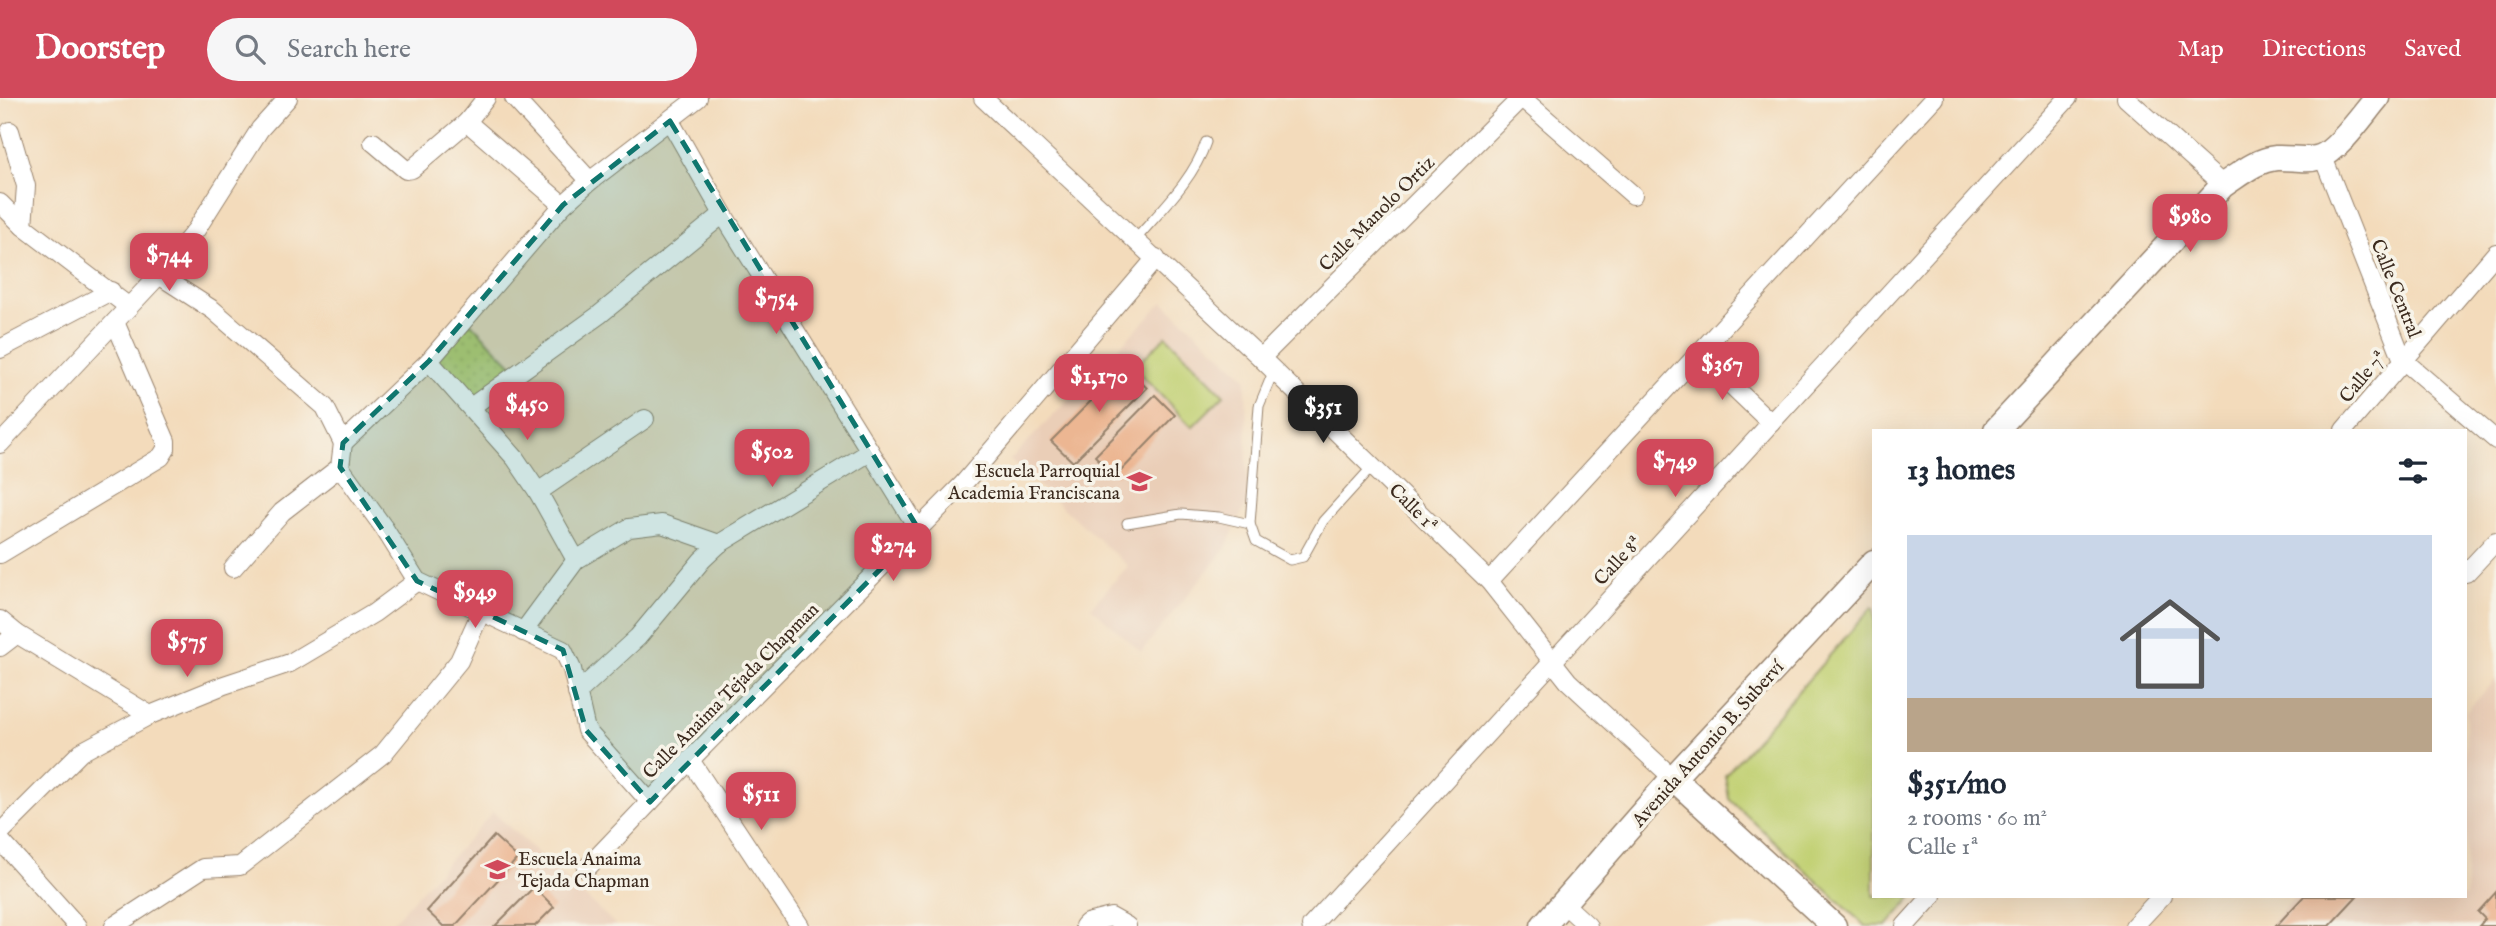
<!DOCTYPE html>
<meta charset="utf-8">
<style>
body{margin:0;font-family:"IM FELL English",serif;background:#f6f6f7;color:#1f2937;height:100vh;display:flex;flex-direction:column;font-size:26px;white-space:nowrap}
*{box-sizing:border-box;margin:0}
p{font-size:23px;color:#747a83}
.icon{flex:none;width:38px;height:38px;fill:none;stroke:currentColor;stroke-width:2;stroke-linecap:round;stroke-linejoin:round}
.map{position:relative;flex:1;overflow:hidden}
.drawer{position:absolute;left:1872px;top:331px;width:595px;height:469px;display:flex;flex-direction:column;background:#fff;border-radius:0px;box-shadow:0 7px 28px #0002}
.drawer>*{flex:none}
.price{position:absolute;translate:-50% -60px;padding:0 16px;border-radius:14px;background:#d1495b;color:#fff;font-size:23px;line-height:46px;filter:drop-shadow(0 2px 4px #0008)}
.price::after{content:'';position:absolute;left:50%;top:42px;width:21px;height:16px;margin-left:-10px;background:inherit;clip-path:polygon(0 0,100% 0,50% 100%)}
.price.current{background:#222;color:#fff}
ul{padding:0;list-style:none}
li{display:grid;align-content:center;gap:14px;height:371px;padding:0 35px}
li+li{border-top:2px solid #e0e1e3}
li span{display:grid;place-items:center;height:217px;border-radius:0px;color:#555}
li>.icon{margin-inline-start:auto}
span .icon{width:126px;height:126px;fill:#fffc;stroke-width:1}
li b{font-size:30px}
h2{display:flex;justify-content:space-between;align-items:center;height:84px;padding:0 35px;font-size:30px}
header{display:flex;align-items:center;gap:42px;box-sizing:border-box;height:98px;padding:0 35px;background:#d1495b;color:#fff}
header strong{font-size:33px}
nav{display:flex;gap:38px;margin-inline-start:auto;font-size:24px}
.search{width:490px;height:63px;background:#f6f6f7;display:flex;align-items:center;gap:18px;box-sizing:border-box;padding:0 24px;border-radius:38px;color:#747a83;font-size:26px}
.map>svg:first-child{display:block}
.built{fill:#eaceb7}
.park{fill:url(#park-dots);stroke:#7e7d48;stroke-width:2}
.pitch{fill:#c1d072;stroke:#7e7d48;stroke-width:2}
.building{fill:#ecb692}
.lines{fill:none;stroke-linecap:round;stroke-linejoin:round}
.lane-casing{stroke:#97826c;stroke-width:11}
.street-casing{stroke:#97826c;stroke-width:20}
.secondary-casing{stroke:#97826c;stroke-width:27}
.lane{stroke:#fff;stroke-width:9}
.street{stroke:#fff;stroke-width:18}
.secondary{stroke:#fff;stroke-width:24}
.marked{fill:#0f766e;fill-opacity:0.2;stroke:#0f766e;stroke-width:5;stroke-dasharray:14 9;stroke-linejoin:round}
.labels{text-anchor:middle;stroke-width:7;stroke-linejoin:round;paint-order:stroke}
.street-label{font-size:19px;fill:#3b2a1e;stroke:#f7f3e8}
.poi-label{font-size:19px;fill:#3b2a1e;stroke:#f7f3e8;text-anchor:end}
</style>
<header>
<strong>Doorstep</strong>
<div class="search"><svg class="icon" aria-label="search" viewBox="0 0 24 24"><circle cx="10" cy="10" r="6"/><path d="M15 15l6 6"/></svg>Search here</div>
<nav><a>Map</a><a>Directions</a><a>Saved</a></nav>
</header>
<div class="map">
<svg width="2496" height="828" viewBox="0 0 2496 828">
<defs>
<pattern id="park-dots" width="8" height="8" patternUnits="userSpaceOnUse" patternTransform="scale(1.75)"><rect width="8" height="8" fill="#c1d072"/><path d="M2 2h.1M6 6h.1" fill="none" stroke="#a7b362" stroke-width="1.8" stroke-linecap="round"/></pattern>
</defs>
<rect width="100%" height="100%" fill="#f7f3e8"/>
<filter id="ink" filterUnits="userSpaceOnUse"><feTurbulence type="fractalNoise" baseFrequency=".0143" numOctaves="2"/><feDisplacementMap in="SourceGraphic" scale="14" xChannelSelector="R" yChannelSelector="G"/><feConvolveMatrix kernelMatrix="1 2 1 2 8 2 1 2 1" color-interpolation-filters="sRGB"/></filter>
<filter id="wash" filterUnits="userSpaceOnUse"><feTurbulence type="fractalNoise" baseFrequency=".00686" numOctaves="4" result="noise"/><feDisplacementMap in="SourceGraphic" scale="28" xChannelSelector="R" yChannelSelector="G"/><feGaussianBlur stdDeviation="1.57" result="paint"/><feColorMatrix in="noise" values="0 0 0 0 0 0 0 0 0 0 0 0 0 0 0 0 0 1.4 0 .05"/><feComposite in="paint" operator="in"/></filter>
<g filter="url(#wash)">
<rect width="100%" height="100%" fill="#f3dbbb"/>
<g class="built">
<path d="M 1163,204 L 1246,280 L 1247,404 L 1225,451 L 1141,554 L 1091,509 L 1128,468 L 1010,362 Z"/>
<path d="M 2496,581 L 2496,828 L 2269,828 L 2296,798 L 2466,798 L 2466,614 Z"/>
<path d="M 493,714 L 617,828 L 389,828 Z"/>
</g>
<path class="park" d="M 470,224 L 515,270 L 471,302 L 435,263 Z"/>
<g class="pitch">
<path d="M 1166,238 L 1224,297 L 1192,329 L 1134,270 Z"/>
<path d="M 1872,509 L 1874,510 L 1874,798 L 1913,798 L 1887,828 L 1865,828 L 1729,701 L 1725,677 Z"/>
</g>
<g id="blocks">
<g class="building">
<path d="M 1125,269 L 1147,290 L 1073,364 L 1051,343 Z"/>
<path d="M 1155,297 L 1175,317 L 1116,378 L 1095,358 Z"/>
<path d="M 494,738 L 518,760 L 455,828 L 443,828 L 427,813 Z"/>
<path d="M 534,789 L 554,809 L 535,828 L 495,828 Z"/>
<path d="M 2496,794 L 2496,828 L 2479,828 L 2485,821 L 2478,814 Z"/>
<path d="M 2304,798 L 2357,798 L 2329,828 L 2276,828 Z"/>
</g>
</g>
</g>
<g filter="url(#ink)">
<use href="#blocks" fill-opacity="0" stroke="#97826c" stroke-width="2"/>
<g class="lines">
<defs>
<g id="lane">
<path d="M 1136,141 C 1161,112 1194,81 1206,44"/>
<path d="M 1127,425 L 1181,416 L 1219,419 L 1250,426 L 1256,443 L 1290,462 L 1303,459 L 1323,423 L 1372,369"/>
<path d="M 1250,426 L 1259,308 L 1274,272"/>
</g>
<g id="street">
<path d="M 514,0 L 590,83"/>
<path d="M 983,0 L 1261,260 L 1489,483 L 1568,583 L 1673,680"/>
<path d="M 1522,0 L 1633,97"/>
<path d="M 2126,0 L 2223,87"/>
<path d="M 670,23 L 723,116 L 919,432"/>
<path d="M 467,24 L 563,107"/>
<path d="M 10,33 L 26,88 L 23,128"/>
<path d="M 373,44 L 406,72 L 412,71 L 467,24 L 486,0"/>
<path d="M 2323,59 L 2403,262 L 2496,342"/>
<path d="M 0,105 L 23,128 L 129,209"/>
<path d="M 159,177 L 213,212 L 325,309 L 343,345 L 429,263 L 563,107 L 590,83 L 698,0"/>
<path d="M 0,251 L 111,193"/>
<path d="M 1699,256 L 1771,325"/>
<path d="M 1261,260 L 1521,0"/>
<path d="M 429,263 L 515,360 L 538,394 L 576,462"/>
<path d="M 471,309 L 599,217 L 723,116"/>
<path d="M 2344,332 L 2496,155"/>
<path d="M 343,345 L 340,369 L 384,430 L 417,483 L 563,552 L 572,571 L 586,632 L 650,704"/>
<path d="M 0,346 L 159,177 L 196,132 L 260,31 L 288,0"/>
<path d="M 538,394 L 645,321"/>
<path d="M 0,456 L 161,359 L 166,351 L 166,343 L 115,224"/>
<path d="M 233,470 L 282,414 L 340,369"/>
<path d="M 2466,475 L 2496,443"/>
<path d="M 1489,483 L 1934,0"/>
<path d="M 0,522 L 17,536 L 150,617"/>
<path d="M 523,534 L 576,462 L 629,430 L 662,426 L 719,446"/>
<path d="M 0,549 L 17,536"/>
<path d="M 577,595 L 638,539 L 702,462 L 719,446 L 870,354"/>
<path d="M 690,662 L 800,828"/>
<path d="M 0,735 L 81,654 L 150,617 L 224,587 L 290,565 L 374,515 L 417,483"/>
<path d="M 0,742 L 77,828"/>
<path d="M 586,771 L 690,662 L 963,386 L 1156,160"/>
<path d="M 1564,806 L 1588,828"/>
<path d="M 114,828 L 203,770 L 240,768 L 383,656 L 459,563 L 481,514"/>
<path d="M 1084,828 L 1087,825 L 1111,819 L 1127,828"/>
<path d="M 1311,828 L 2068,0"/>
<path d="M 1905,828 L 1932,798"/>
<path d="M 2134,828 L 2162,798"/>
</g>
<g id="secondary">
<path d="M 1996,332 L 2223,87 C 2239,77 2256,62 2276,60 C 2291,59 2305,64 2320,59 C 2338,53 2364,15 2377,0"/>
<path d="M 1673,680 L 1834,828"/>
<path d="M 1543,828 L 1673,680 L 1874,464"/>
</g>
</defs>
<use href="#lane" class="lane-casing"/>
<use href="#street" class="street-casing"/>
<use href="#secondary" class="secondary-casing"/>
<use href="#lane" class="lane"/>
<use href="#street" class="street"/>
<use href="#secondary" class="secondary"/>
</g>
</g>
<path class="marked" d="M 670,23 L 919,432 L 650,704 L 586,632 L 563,552 L 417,483 L 340,369 L 343,345 L 429,263 L 563,107 Z"/>
<defs>
<symbol id="school-bare" viewBox="-9 -9 18 18"><path d="M0-5L7-2L0 1L-7-2ZM-4 1L0 2.5L4 1V4Q0 6-4 4Z" fill="#d1495b" stroke="#f7f3e8" stroke-width="2.5" paint-order="stroke"/></symbol>
</defs>
<g fill-rule="evenodd">
<use href="#school-bare" x="1122" y="366" width="35" height="35"/>
<use href="#school-bare" x="480" y="754" width="35" height="35"/>
</g>
<g class="labels">
<g class="street-label">
<text transform="translate(1376 115) rotate(-45)" y="7">Calle Manolo Ortiz</text>
<text transform="translate(2397 190) rotate(68)" y="7">Calle Central</text>
<text transform="translate(2362 278) rotate(-50)" y="7">Calle 7ª</text>
<text transform="translate(1414 409) rotate(45)" y="7">Calle 1ª</text>
<text transform="translate(1617 462) rotate(-47)" y="7">Calle 8ª</text>
<text transform="translate(730 592) rotate(-45)" y="7">Calle Anaima Tejada Chapman</text>
<text transform="translate(1707 645) rotate(-48)" y="7">Avenida Antonio B. Suberví</text>
</g>
<g class="poi-label">
<text x="1120" y="379">Escuela Parroquial<tspan x="1120" dy="22">Academia Franciscana</tspan></text>
<text x="518" y="767" text-anchor="start">Escuela Anaima<tspan x="518" dy="22">Tejada Chapman</tspan></text>
</g>
</g>
</svg>
<b class="price" style="left:2190px;top:156px">$980</b>
<b class="price" style="left:169px;top:195px">$744</b>
<b class="price" style="left:776px;top:238px">$754</b>
<b class="price" style="left:1722px;top:304px">$367</b>
<b class="price" style="left:1099px;top:316px">$1,170</b>
<b class="price" style="left:527px;top:344px">$450</b>
<b class="price current" style="left:1323px;top:347px">$351</b>
<b class="price" style="left:772px;top:391px">$502</b>
<b class="price" style="left:1675px;top:401px">$749</b>
<b class="price" style="left:893px;top:485px">$274</b>
<b class="price" style="left:475px;top:532px">$949</b>
<b class="price" style="left:187px;top:581px">$575</b>
<b class="price" style="left:761px;top:734px">$511</b>
<section class="drawer">
<h2>13 homes<svg class="icon" aria-label="filters" viewBox="0 0 24 24"><path d="M4 7h16M4 17h16"/><circle cx="9" cy="7" r="2"/><circle cx="15" cy="17" r="2"/></svg></h2>
<ul>
<li><span style="background:linear-gradient(#c9d6e8 75%,#b9a48a 0)"><svg class="icon" aria-label="home" viewBox="0 0 24 24"><path d="M3 11l9-7 9 7M6 9v11h12V9"/></svg></span><div><b>$351/mo</b><p>2 rooms · 60 m²</p><p>Calle 1ª</p></div></li>
</ul>
</section>
</div>
